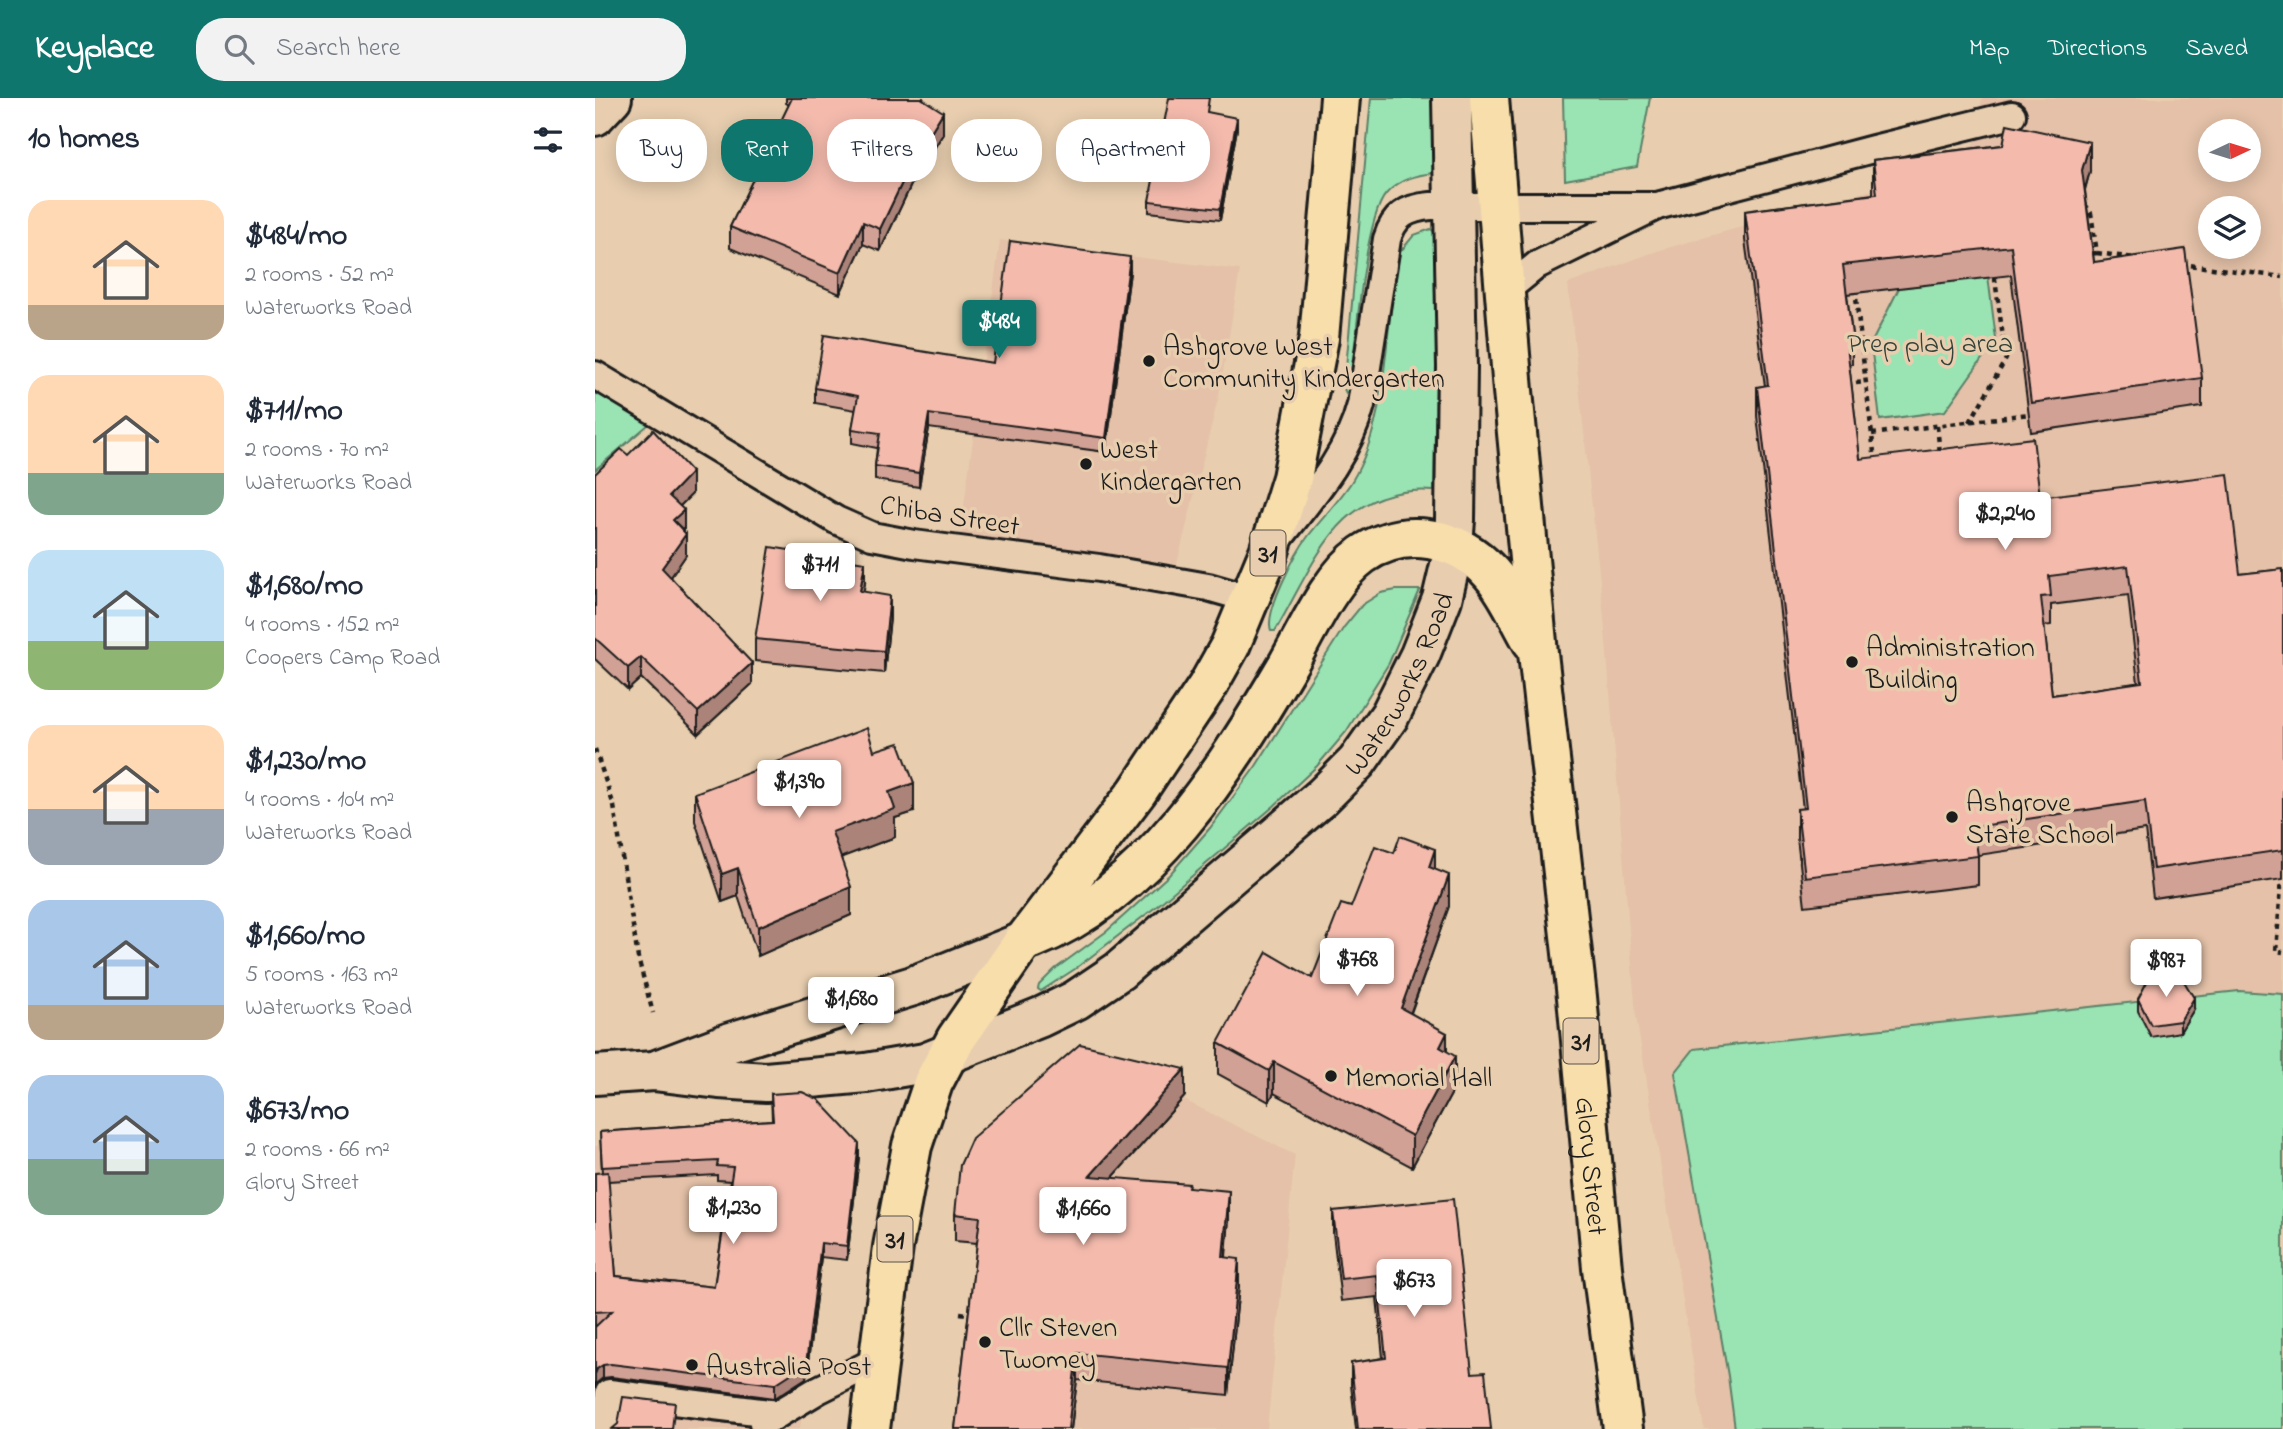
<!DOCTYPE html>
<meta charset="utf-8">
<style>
body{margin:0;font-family:"Indie Flower",sans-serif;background:#f2f2f3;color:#1f2937;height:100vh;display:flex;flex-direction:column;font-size:26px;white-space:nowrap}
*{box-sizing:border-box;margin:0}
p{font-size:23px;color:#747a83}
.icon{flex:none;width:38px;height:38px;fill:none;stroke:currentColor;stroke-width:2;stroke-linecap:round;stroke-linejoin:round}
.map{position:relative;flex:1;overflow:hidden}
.details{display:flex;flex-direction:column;background:#fff;width:595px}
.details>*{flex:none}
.banner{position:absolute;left:21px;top:21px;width:665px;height:63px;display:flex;gap:14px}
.needle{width:46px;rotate:86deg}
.fabs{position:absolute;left:1603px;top:21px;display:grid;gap:14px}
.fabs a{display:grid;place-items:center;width:63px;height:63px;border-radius:50%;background:#fff;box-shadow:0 4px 18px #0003;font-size:35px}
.price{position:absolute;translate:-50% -60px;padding:0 16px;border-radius:7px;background:#fff;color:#222;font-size:23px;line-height:46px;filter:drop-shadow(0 2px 4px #0008)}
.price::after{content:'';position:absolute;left:50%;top:42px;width:21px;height:16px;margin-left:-10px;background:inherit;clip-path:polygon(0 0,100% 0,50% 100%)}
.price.current{background:#0f766e;color:#fff}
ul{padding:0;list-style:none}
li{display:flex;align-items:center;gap:21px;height:175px;padding:0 28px}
li span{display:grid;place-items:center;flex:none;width:196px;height:140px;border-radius:21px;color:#555}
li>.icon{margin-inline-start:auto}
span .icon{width:84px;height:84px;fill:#fffc;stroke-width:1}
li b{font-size:30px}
h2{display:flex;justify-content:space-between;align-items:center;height:84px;padding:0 28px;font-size:30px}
.tag{padding:0 24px;border-radius:28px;background:#fff;box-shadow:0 4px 18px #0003;font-size:24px;line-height:63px}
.tag.current{background:#0f766e;color:#fff}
header{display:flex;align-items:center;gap:42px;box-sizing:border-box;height:98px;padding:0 35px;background:#0f766e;color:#fff}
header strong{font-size:33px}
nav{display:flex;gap:38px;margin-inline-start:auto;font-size:24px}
.search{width:490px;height:63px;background:#f2f2f3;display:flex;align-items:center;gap:18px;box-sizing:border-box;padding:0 24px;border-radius:28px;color:#747a83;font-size:26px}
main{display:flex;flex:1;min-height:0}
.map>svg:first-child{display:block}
.built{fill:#e4c1a8;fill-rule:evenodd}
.green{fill:#9ae3b3;stroke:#5b8068;stroke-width:2}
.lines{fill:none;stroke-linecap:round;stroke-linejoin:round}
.lane-casing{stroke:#1c1c1c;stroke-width:32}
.street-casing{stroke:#1c1c1c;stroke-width:44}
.secondary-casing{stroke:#1c1c1c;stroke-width:44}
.primary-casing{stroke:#1c1c1c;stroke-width:44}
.path{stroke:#1c1c1c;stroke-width:4.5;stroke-dasharray:5 5;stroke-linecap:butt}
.lane{stroke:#e8ceaf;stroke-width:26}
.street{stroke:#e8ceaf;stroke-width:38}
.secondary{stroke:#e8ceaf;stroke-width:38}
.primary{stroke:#f8deab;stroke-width:38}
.wall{fill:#d2a195;stroke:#1c1c1c;stroke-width:2;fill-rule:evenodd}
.shaded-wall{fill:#ab8379;stroke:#1c1c1c;stroke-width:2}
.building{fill:#f4bbad;stroke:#1c1c1c;stroke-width:2;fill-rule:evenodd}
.poi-dot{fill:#1c1c1c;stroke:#e8ceaf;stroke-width:2.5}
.labels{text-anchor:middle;stroke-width:7;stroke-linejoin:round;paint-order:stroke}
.shield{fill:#e8ceaf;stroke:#595148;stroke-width:2}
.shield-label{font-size:26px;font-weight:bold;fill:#1c1c1c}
.park-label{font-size:28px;fill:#35443a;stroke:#e8ceaf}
.poi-label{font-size:28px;fill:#1c1c1c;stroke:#e8ceaf;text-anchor:start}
.street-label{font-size:28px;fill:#1c1c1c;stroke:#e8ceaf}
</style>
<header>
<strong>Keyplace</strong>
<div class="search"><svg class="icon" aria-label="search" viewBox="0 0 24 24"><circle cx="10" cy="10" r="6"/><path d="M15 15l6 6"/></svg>Search here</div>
<nav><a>Map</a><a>Directions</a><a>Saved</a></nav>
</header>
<main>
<section class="details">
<h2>10 homes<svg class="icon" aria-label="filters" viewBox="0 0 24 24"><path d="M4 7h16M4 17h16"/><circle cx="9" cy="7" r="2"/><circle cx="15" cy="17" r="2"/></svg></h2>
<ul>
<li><span style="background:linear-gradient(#ffd9b3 75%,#b9a48a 0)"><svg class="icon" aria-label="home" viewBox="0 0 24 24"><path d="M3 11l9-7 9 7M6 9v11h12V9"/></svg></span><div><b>$484/mo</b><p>2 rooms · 52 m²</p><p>Waterworks Road</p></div></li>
<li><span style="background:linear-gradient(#ffd9b3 70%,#7fa58c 0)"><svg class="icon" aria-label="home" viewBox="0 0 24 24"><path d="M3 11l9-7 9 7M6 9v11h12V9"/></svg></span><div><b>$711/mo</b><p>2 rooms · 70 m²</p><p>Waterworks Road</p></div></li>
<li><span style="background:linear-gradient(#bfe0f5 65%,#8fb573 0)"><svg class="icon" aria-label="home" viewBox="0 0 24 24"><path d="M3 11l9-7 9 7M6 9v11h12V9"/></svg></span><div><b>$1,680/mo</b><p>4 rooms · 152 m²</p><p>Coopers Camp Road</p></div></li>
<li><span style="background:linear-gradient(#ffd9b3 60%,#9aa5b1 0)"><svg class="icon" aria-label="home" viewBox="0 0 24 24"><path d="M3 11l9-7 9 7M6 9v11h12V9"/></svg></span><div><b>$1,230/mo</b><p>4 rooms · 104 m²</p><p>Waterworks Road</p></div></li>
<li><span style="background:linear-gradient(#a9c7e8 75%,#b9a48a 0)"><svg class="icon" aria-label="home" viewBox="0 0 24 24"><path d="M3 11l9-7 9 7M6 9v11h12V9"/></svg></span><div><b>$1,660/mo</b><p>5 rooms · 163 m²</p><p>Waterworks Road</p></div></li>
<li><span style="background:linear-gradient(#a9c7e8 60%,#7fa58c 0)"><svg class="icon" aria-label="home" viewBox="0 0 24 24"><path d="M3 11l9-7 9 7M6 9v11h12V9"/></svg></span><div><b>$673/mo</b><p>2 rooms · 66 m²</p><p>Glory Street</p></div></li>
</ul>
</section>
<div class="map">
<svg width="1688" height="1331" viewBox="0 0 1688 1331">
<rect width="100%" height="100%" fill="#e8ceaf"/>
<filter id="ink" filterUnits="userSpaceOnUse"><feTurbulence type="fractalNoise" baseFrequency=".0143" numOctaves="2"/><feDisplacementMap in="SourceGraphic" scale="14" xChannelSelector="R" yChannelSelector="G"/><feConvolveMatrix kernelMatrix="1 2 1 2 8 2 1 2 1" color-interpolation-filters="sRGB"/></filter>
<g filter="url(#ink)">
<g class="built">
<path d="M 1387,0 L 1688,0 L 1688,1331 L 1109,1331 L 1041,918 L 1009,520 L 973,186 L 1062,153 L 1375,64 ZM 1615,33 L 1654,33 L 1654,72 L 1615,72 ZM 1615,110 L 1654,110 L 1654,149 L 1615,149 Z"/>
<path d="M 405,142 L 645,172 L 624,297 L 582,466 L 365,437 Z"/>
<path d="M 515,980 L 587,1001 L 700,1057 L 672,1331 L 363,1331 Z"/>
<path d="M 201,1034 L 226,1159 L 205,1331 L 0,1331 L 0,1048 Z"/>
</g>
<g class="green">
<path d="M 776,0 L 844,0 L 845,74 C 824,77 806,79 791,96 C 769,121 760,253 755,292 L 751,295 L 749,291 Z"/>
<path d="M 968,0 L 1055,0 L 1042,69 L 970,82 Z"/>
<path d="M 836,131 L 841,136 L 843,142 L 839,393 C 745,386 722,460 683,528 L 680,533 L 676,533 C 669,514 701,454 714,437 C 728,419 745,402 757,383 C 796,319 788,226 805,154 L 819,137 Z"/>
<path d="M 1393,178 L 1401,241 L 1350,313 L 1285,322 L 1276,246 L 1304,190 Z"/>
<path d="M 0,284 L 60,321 L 0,372 Z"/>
<path d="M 801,492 L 825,492 L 794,565 L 751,634 L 722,668 L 679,708 L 562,808 L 480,871 L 446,893 L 443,891 L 444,887 L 460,871 L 512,833 L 574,777 L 615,730 L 661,668 L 749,529 L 767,507 L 786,495 Z"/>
<path d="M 1644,893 L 1688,896 L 1688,1331 L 1140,1331 L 1133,1278 L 1080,975 L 1099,951 Z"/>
</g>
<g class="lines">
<defs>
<g id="lane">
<path d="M 909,194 L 942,167 L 1062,108 L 1278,51 L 1417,17"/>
<path d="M 0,277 L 241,422 L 277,438 L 319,446 L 504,470 L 613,489 L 655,501"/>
<path d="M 686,438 C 718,397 753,358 766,307 L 792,141 C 799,118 811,110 836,108 L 1062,108"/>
<path d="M 168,1325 L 223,1292 L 283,1262"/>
<path d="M 10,1331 L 14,1295 L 183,1316"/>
</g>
<path id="street" d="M 0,18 L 17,0"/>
<g id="secondary">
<path d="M 64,971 L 133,945 L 318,888 L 428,844"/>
<path id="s1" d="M 0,977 L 59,973 L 124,981 L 171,984 L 271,975 L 330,965 L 446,919 L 481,902 L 524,873 L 728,698 L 762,664 L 795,617 L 825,557 L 847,501 L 857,459 L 860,422 L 862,269 L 857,0"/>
</g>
<g id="primary">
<path id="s2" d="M 894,0 L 918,293 L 943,555 L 982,899 L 1007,1170 L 1028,1331"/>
<path d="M 437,841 C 554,795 632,670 693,566 C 712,533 735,480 767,457 C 809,428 863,438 896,475 C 913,494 924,521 937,543"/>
<path d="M 275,1331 L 298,1149 L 317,1048 L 338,985 L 361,941 L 428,844 L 542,694 L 612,589 L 635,548 L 674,454 L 697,380 L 724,240 L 745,0"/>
</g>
</defs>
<use href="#lane" class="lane-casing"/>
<use href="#street" class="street-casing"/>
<use href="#secondary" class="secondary-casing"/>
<use href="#primary" class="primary-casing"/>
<g class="path">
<path d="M 1490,106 L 1496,115 L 1502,155 L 1494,156"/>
<path d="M 1502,155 L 1540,160"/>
<path d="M 1586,166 L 1688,179"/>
<path d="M 1260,191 L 1280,363"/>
<path d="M 1251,286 L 1271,284"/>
<path d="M 1375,324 L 1411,261 L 1399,174"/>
<path d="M 1342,328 L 1345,355"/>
<path d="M 1277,336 L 1434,316"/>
<path d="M 0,651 L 19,708 L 43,860 L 58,915"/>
<path d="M 1688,789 L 1686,789 L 1681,853 L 1688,854"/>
<path d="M 365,1215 L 379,1217"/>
</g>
<use href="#lane" class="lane"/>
<use href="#street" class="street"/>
<use href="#secondary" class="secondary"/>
<use href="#primary" class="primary"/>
</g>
<g class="wall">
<path d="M 191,0 L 328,0 L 348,36 L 316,87 L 285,153 L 268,146 L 245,196 L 135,150 L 135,129 L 194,7 L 191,5 Z"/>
<path d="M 614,15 L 642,31 L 625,122 L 554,114 L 554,103 Z"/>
<path d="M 1408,47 L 1495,73 L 1490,92 L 1499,164 L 1607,280 L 1607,309 L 1436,334 L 1416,177 L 1252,196 L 1257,237 L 1257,266 L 1254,266 L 1265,361 L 1445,399 L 1645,476 L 1688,471 L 1688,781 L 1558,800 L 1550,732 L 1383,757 L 1383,787 L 1210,808 L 1202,740 L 1202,711 L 1208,711 L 1162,318 L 1162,289 L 1170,288 L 1150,142 L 1150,113 L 1278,96 L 1278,62 ZM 1533,497 L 1543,585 L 1457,597 L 1449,528 L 1456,527 L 1456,507 Z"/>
<path d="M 535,174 L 511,354 L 334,330 L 324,389 L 280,382 L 280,368 L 282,350 L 257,345 L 257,331 L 261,312 L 220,305 L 220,290 L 398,265 Z"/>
<path d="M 33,357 L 97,396 L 85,408 L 91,457 L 76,479 L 157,586 L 103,636 L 46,580 L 33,592 L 0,561 L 0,376 Z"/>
<path d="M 270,485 L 268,494 L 295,520 L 289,575 L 160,563 L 160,541 Z"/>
<path d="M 279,653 L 319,714 L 300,720 L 300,739 L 246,759 L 256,817 L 163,858 L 143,798 L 127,804 L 100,723 L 100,695 Z"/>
<path d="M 799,755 L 840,772 L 854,808 L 816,915 L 852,953 L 860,989 L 817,1069 L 679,995 L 674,1004 L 623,976 L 623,945 L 717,880 L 756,809 Z"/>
<path d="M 1543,901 L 1599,911 L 1585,934 L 1556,939 L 1543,913 Z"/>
<path d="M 176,996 L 264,1059 L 252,1162 L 226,1159 L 211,1280 L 180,1300 L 16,1279 L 8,1280 L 2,1285 L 0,1289 L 0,1229 L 2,1228 L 0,1228 L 0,1075 L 7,1075 L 5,1034 L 177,1022 ZM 122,1077 L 122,1082 L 135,1083 L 119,1189 L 21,1178 L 13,1083 Z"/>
<path d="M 590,998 L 517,1080 L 594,1089 L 634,1120 L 631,1159 L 644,1188 L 633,1297 L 482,1282 L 476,1331 L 360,1331 L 382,1145 L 360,1143 L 360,1116 Z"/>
<path d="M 738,1113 L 877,1275 L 896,1331 L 761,1331 L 756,1287 L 756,1265 L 788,1260 L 782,1199 L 746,1203 L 738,1135 Z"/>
</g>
<g class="shaded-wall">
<path d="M 348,14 L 348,36 L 316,87 L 285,153 L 285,131 L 316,66 Z"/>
<path d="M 642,20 L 642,31 L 625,122 L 625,111 Z"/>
<path d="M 1495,44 L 1495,73 L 1487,101 L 1487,72 Z"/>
<path d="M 268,124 L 268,146 L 245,196 L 245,175 Z"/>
<path d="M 535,159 L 535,174 L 511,354 L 511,340 Z"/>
<path d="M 334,316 L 334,330 L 324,389 L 324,375 Z"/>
<path d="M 97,374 L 97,396 L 74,419 L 74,398 Z"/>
<path d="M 89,412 L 89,433 L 78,422 Z"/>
<path d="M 91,436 L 91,457 L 67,492 L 67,470 Z"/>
<path d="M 270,464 L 270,485 L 265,515 L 265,493 Z"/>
<path d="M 295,498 L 295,520 L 289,575 L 289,553 Z"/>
<path d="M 46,559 L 46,580 L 33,592 L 33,570 Z"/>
<path d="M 157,565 L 157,586 L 103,636 L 103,614 Z"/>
<path d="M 319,685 L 319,714 L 300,720 L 300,739 L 237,763 L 237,734 L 294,694 Z"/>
<path d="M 840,751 L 840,782 L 834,769 Z"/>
<path d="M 143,770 L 143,798 L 127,804 L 127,776 Z"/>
<path d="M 854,777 L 854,808 L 806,941 L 806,910 Z"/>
<path d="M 256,789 L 256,817 L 163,858 L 163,829 Z"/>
<path d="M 1599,900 L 1599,911 L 1585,934 L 1585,923 Z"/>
<path d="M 852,935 L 852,966 L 845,949 Z"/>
<path d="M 860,958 L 860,989 L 817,1069 L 817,1038 Z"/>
<path d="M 679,964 L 679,995 L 674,1004 L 674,973 Z"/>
<path d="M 590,971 L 590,998 L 495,1105 L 495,1078 Z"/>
<path d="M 264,1045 L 264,1059 L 252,1162 L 252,1148 Z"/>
<path d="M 634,1093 L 634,1120 L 628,1186 L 628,1159 Z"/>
<path d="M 226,1145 L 226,1159 L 211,1280 L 180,1300 L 180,1286 Z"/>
<path d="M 644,1161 L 644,1188 L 633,1297 L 633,1270 Z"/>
<path d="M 482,1255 L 482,1282 L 476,1331 L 473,1331 Z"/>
<path d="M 8,1267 L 8,1280 L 2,1285 L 0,1289 L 0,1276 L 2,1271 Z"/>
</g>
<g class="building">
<path d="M 197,0 L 326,0 L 348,14 L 316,66 L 285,131 L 268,124 L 245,175 L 135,129 Z"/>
<path d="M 574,0 L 614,0 L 612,14 L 642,20 L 625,111 L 554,103 Z"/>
<path d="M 1412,26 L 1495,44 L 1487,72 L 1499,164 L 1590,151 L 1607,280 L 1436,305 L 1416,148 L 1248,167 L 1257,237 L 1251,238 L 1265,361 L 1438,340 L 1445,399 L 1633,376 L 1645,476 L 1688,471 L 1688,752 L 1558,771 L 1550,703 L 1379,729 L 1383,758 L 1210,779 L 1202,711 L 1211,710 L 1162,289 L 1173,287 L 1150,113 L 1282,96 L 1278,62 L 1408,47 ZM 1533,468 L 1547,584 L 1457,597 L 1446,499 L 1456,498 L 1454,478 Z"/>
<path d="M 415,143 L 535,159 L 511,340 L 334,316 L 324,375 L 280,368 L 285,335 L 257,331 L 263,298 L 220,290 L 229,237 L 398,265 Z"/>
<path d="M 58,332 L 97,374 L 74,398 L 89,412 L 78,422 L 91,436 L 67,470 L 157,565 L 103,614 L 46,559 L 33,570 L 0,540 L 0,376 L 26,351 L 33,357 Z"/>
<path d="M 175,449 L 270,464 L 265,493 L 295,498 L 289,553 L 160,541 Z"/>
<path d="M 272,630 L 279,653 L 304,645 L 319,685 L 294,694 L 300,711 L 237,734 L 256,789 L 163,829 L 143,770 L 127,776 L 100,695 Z"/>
<path d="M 805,738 L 840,751 L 834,769 L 854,777 L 806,910 L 852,935 L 845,949 L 860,958 L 817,1038 L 679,964 L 674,973 L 623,945 L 672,854 L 717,880 L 746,806 L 756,809 L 780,748 L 799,755 Z"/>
<path d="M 1584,875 L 1599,900 L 1585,923 L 1556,927 L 1543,901 L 1554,880 Z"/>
<path d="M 485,946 L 590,971 L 495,1078 L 594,1086 L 593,1089 L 634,1093 L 628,1159 L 644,1161 L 633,1270 L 482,1255 L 473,1331 L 360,1331 L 385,1119 L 360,1116 L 365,1067 L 377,1040 Z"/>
<path d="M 207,994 L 223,1001 L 264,1045 L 252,1148 L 226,1145 L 211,1266 L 180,1286 L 16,1266 L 8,1267 L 2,1271 L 0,1276 L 0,1229 L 17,1213 L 0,1214 L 0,1075 L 13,1074 L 21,1178 L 119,1189 L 138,1069 L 122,1068 L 123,1063 L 7,1069 L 5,1034 L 178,1022 L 176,996 Z"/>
<path d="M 858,1101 L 877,1275 L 890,1274 L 896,1331 L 763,1331 L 756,1265 L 791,1260 L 782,1177 L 746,1181 L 738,1113 Z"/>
<path d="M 28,1299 L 80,1305 L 77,1331 L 17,1331 L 23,1326 Z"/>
</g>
</g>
<g class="poi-dot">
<circle cx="554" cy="263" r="7"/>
<circle cx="491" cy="366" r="7"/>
<circle cx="1257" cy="564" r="7"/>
<circle cx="1357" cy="719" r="7"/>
<circle cx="736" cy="978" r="7"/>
<circle cx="390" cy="1244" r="7"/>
<circle cx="97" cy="1267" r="7"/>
</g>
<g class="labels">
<g class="shield">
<rect x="655.5" y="432.5" width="35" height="45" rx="5"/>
<rect x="968.5" y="920.5" width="35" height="45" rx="5"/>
<rect x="282.5" y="1118.5" width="35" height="45" rx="5"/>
</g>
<g class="shield-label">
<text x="673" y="464">31</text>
<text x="986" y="952">31</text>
<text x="300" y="1150">31</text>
</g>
<g class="park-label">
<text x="1335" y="254">Prep play area</text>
</g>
<g class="poi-label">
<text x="568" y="257">Ashgrove West<tspan x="568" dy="32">Community Kindergarten</tspan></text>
<text x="505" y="360">West<tspan x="505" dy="32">Kindergarten</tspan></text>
<text x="1271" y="558">Administration<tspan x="1271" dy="32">Building</tspan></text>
<text x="1371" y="713">Ashgrove<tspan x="1371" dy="32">State School</tspan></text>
<text x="750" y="988">Memorial Hall</text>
<text x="404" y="1238">Cllr Steven<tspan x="404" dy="32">Twomey</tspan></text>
<text x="111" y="1277">Australia Post</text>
</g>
<g class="street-label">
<text transform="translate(355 416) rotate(9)" y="10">Chiba Street</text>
<text dy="10" stroke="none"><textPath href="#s1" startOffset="954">Waterworks Road</textPath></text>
<text dy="10" stroke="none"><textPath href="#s2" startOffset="1073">Glory Street</textPath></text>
</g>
</g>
</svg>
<div class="fabs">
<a><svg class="needle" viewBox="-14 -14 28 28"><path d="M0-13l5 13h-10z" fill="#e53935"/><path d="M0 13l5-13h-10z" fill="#747a83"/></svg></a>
<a><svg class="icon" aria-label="layers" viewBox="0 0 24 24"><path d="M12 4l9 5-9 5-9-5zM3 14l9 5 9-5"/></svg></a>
</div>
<b class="price current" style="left:404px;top:262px">$484</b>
<b class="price" style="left:1410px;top:454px">$2,240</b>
<b class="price" style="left:225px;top:505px">$711</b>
<b class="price" style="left:204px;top:722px">$1,390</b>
<b class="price" style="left:762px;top:900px">$768</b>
<b class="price" style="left:1571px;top:901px">$987</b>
<b class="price" style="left:256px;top:939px">$1,680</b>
<b class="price" style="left:138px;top:1148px">$1,230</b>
<b class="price" style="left:488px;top:1149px">$1,660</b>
<b class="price" style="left:819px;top:1221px">$673</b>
<div class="banner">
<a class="tag">Buy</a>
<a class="tag current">Rent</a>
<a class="tag">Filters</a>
<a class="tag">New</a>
<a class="tag">Apartment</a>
</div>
</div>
</main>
